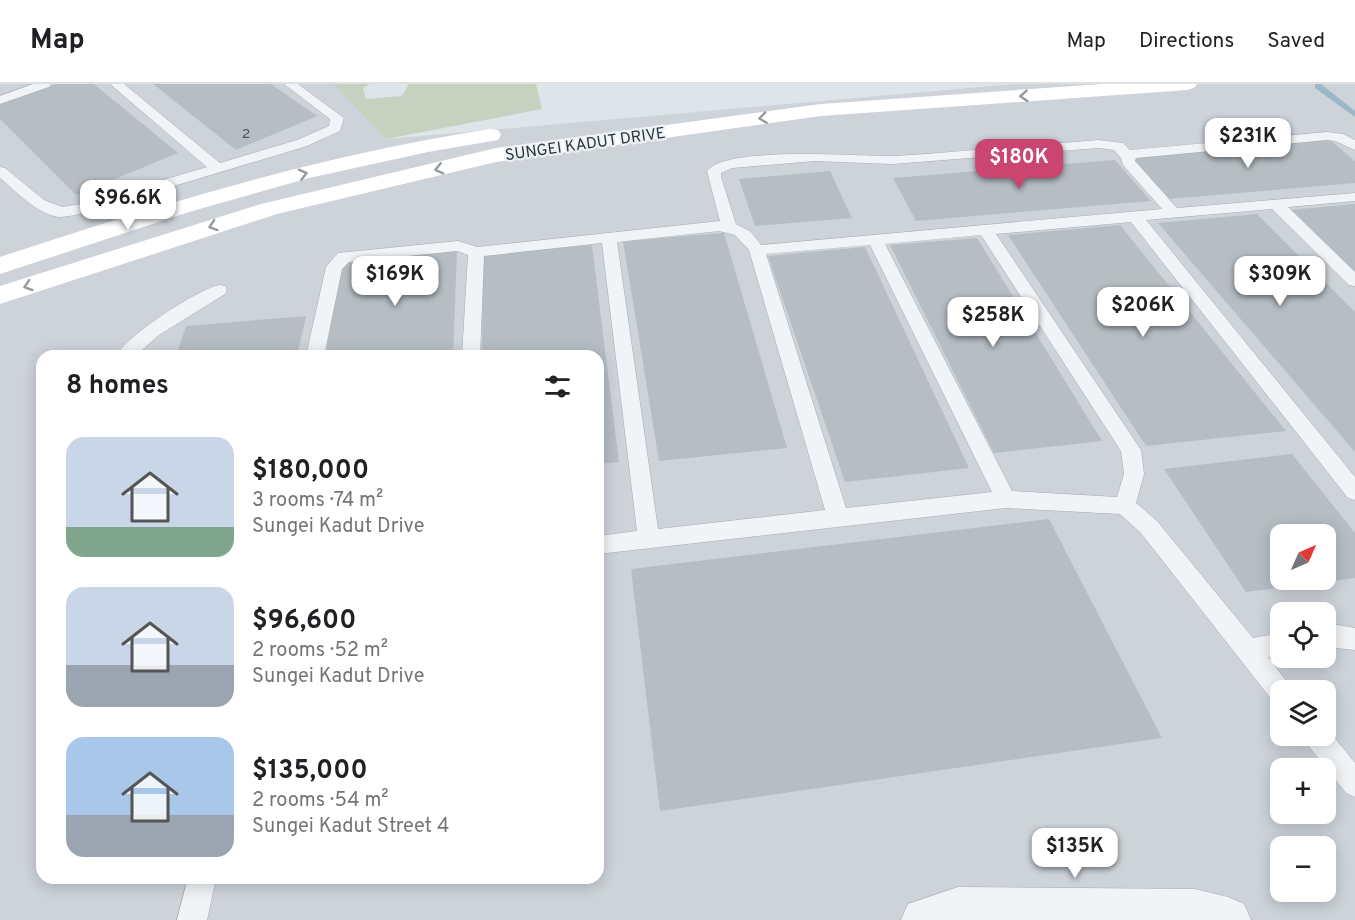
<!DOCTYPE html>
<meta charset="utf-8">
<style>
body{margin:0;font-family:Overpass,sans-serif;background:#f2f2f2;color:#202124;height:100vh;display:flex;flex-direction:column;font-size:22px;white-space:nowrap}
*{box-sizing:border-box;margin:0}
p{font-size:20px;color:#757577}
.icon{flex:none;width:33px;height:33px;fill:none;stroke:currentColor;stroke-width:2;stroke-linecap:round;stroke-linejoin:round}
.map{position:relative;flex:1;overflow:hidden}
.details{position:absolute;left:36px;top:266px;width:568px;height:534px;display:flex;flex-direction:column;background:#fff;border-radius:18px;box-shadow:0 3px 15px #0003}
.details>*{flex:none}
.needle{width:39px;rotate:45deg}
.fabs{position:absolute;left:1270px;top:440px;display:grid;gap:12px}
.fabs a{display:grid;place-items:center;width:66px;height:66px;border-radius:12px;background:#fff;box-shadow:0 3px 15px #0003;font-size:30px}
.price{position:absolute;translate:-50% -51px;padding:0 14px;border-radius:12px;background:#fff;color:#222;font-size:20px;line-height:39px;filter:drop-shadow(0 2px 3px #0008)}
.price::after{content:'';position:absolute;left:50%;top:36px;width:18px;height:14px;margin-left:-9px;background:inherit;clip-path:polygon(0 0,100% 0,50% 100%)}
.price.current{background:#cb4571;color:#fff}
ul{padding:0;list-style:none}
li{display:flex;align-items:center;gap:18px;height:150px;padding:0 30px}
li span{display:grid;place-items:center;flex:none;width:168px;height:120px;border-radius:18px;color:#555}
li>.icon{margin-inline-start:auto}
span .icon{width:72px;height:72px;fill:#fffc;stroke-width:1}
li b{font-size:26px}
h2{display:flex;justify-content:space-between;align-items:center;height:72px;padding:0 30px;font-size:26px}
header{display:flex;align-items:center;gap:36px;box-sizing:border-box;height:84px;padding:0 30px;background:#fff;border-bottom:2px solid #e0e0e0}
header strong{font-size:28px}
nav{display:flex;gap:33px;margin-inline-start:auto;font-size:21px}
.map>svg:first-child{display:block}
.built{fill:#cdd3d9;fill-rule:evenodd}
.green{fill:#c7d1c0}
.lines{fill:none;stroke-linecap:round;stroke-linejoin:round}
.stream{fill:#9ab8c7;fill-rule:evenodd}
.building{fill:#b6bec4;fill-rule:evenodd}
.lane-casing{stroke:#a4acb2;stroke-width:1}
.street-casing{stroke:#a4acb2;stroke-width:1}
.lane{fill:#f1f4f6;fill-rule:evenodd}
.street{fill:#f1f4f6;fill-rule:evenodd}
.secondary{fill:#fff;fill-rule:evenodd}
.oneway{stroke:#949a9e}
.labels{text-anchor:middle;stroke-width:4.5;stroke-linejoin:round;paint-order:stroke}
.far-number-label{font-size:14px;fill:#4c5660}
.far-street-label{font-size:16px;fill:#28343e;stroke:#eef2f5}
</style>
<header>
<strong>Map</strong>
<nav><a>Map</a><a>Directions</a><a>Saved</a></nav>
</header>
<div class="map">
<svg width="1355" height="836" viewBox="0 0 1355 836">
<rect width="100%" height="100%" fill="#dee4e8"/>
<path class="built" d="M 0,0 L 333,0 L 387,55 L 1015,0 L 1355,0 L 1355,836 L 0,836 ZM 42,272 L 598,272 L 598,794 L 42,794 ZM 1281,450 L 1326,450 L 1326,495 L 1281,495 ZM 1281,528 L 1326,528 L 1326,573 L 1281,573 ZM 1281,606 L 1326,606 L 1326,651 L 1281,651 ZM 1281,684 L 1326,684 L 1326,729 L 1281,729 ZM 1281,762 L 1326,762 L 1326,807 L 1281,807 Z"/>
<path class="green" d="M 333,0 L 370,0 L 363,4 L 366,15 L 402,12 L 409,0 L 536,0 L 542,25 L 386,55 Z"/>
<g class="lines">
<path class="stream" d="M 1315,0 L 1321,0 L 1355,27 L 1355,33 L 1315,4 Z"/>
</g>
<g class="building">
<path d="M 56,0 L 94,0 L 178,69 L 76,111 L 0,35 L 0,19 Z"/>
<path d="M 153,0 L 271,0 L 317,32 L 236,66 Z"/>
<path d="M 1330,56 L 1355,77 L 1355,99 L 1169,115 L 1130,72 Z"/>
<path d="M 1115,76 L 1151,117 L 916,137 L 893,94 Z"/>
<path d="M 830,87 L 852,134 L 755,142 L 739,95 Z"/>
<path d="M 1355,120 L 1355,188 L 1289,126 Z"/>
<path d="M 1257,130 L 1355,228 L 1355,368 L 1158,139 Z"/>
<path d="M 1120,141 L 1286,347 L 1146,362 L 1008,151 Z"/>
<path d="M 724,149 L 787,364 L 659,377 L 623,157 Z"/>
<path d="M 977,154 L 1102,357 L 994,369 L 890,161 Z"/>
<path d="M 592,161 L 619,378 L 598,380 L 598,272 L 482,272 L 483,170 Z"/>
<path d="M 865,163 L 969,384 L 845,398 L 768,172 Z"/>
<path d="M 457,167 L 453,272 L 325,272 L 343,177 Z"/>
<path d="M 306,232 L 297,272 L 176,272 L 186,242 Z"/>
<path d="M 1292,370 L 1355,449 L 1355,494 L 1246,508 L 1164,385 ZM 1281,450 L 1326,450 L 1326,495 L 1281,495 Z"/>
<path d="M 1049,435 L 1162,654 L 660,727 L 631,485 Z"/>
</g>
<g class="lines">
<defs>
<g id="lane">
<path d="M 33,0 L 51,0 L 49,3 L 0,20 L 0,12 Z"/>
<path d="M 110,0 L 124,0 L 220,79 L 297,56 L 329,42 L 330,35 L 284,0 L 298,0 L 344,34 L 340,47 L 307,62 L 84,129 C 77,130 68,133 60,133 C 40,132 15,107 0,94 L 0,83 L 5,84 L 44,116 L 62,123 L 82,120 L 207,83 Z"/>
<path d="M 1327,48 L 1343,50 L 1355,56 L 1355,66 L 1335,57 L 1327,56 L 1136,74 L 1135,77 L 1177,124 L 1355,109 L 1355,117 L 1288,123 L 1355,188 L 1355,202 L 1349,201 L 1272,125 L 1146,136 L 1355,393 L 1355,416 L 1348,414 L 1131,138 L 996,150 L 1141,366 L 1144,390 L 1136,419 L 1157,437 L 1253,554 L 1281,549 L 1281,571 L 1268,573 L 1293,606 L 1281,606 L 1281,620 L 1272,616 L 1141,449 L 1120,430 L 1006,424 L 598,470 L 598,452 L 637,447 L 602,159 L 484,172 L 480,272 L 462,272 L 468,171 L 457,167 L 349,178 L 342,185 L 324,272 L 306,272 L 326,183 L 338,169 L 458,157 L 477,163 L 720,137 L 707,87 C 728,61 859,73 895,72 C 963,68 1031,61 1099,56 L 1123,59 L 1130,66 ZM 1099,64 L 1114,66 L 1121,74 L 1123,81 L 1162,125 L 761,161 L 751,148 L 736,140 L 721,93 L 721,89 L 732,84 L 815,77 L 892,80 ZM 719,147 L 735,151 L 749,166 L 825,426 L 658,445 L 617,158 ZM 981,151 L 1121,367 L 1124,390 L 1117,413 L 1012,407 L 885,160 ZM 870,161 L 992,408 L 846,424 L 766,170 Z"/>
<path d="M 219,201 L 225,202 L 227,206 L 225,210 L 159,251 L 135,272 L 116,272 C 129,250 195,207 219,201 Z"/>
<path d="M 1332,540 L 1355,544 L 1355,566 L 1326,563 L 1326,541 Z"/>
<path d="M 1326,643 L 1355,679 L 1355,713 L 1346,709 L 1307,660 L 1303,651 L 1326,651 Z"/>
<path d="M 188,794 L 216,794 L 207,836 L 177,836 Z"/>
</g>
<path id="street" d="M 958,803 L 1195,805 L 1228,813 L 1244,820 L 1251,836 L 901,836 L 908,820 Z"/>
</defs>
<use href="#lane" class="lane-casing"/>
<use href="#street" class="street-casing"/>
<use href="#lane" class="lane"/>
<use href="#street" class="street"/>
<g class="secondary">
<path d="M 1102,0 L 1197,0 L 1194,4 L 1187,6 L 821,32 L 496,78 L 277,130 L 0,220 L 0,202 L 261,120 L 496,64 L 821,20 Z"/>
<path d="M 490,45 L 498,46 L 501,51 L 498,56 L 428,68 L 309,94 L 189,128 L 0,190 L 0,173 C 161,120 322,71 490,45 Z"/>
</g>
</g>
<defs><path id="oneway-chevron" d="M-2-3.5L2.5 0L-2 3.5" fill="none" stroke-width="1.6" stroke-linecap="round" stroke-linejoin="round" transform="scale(1.5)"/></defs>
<g class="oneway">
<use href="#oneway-chevron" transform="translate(1024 12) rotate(176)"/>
<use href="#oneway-chevron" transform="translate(763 34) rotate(172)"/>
<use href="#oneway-chevron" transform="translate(439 85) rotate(167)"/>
<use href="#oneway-chevron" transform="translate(303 90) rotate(-14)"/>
<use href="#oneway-chevron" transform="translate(213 142) rotate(162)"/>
<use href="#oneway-chevron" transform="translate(28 202) rotate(162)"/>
</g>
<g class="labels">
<g class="far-number-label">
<text x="246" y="54">2</text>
</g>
<g class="far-street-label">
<text transform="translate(585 59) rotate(-8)" y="6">SUNGEI KADUT DRIVE</text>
</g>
</g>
</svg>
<div class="fabs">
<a><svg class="needle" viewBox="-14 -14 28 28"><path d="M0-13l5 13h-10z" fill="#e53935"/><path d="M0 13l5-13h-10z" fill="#757577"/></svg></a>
<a><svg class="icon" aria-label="locate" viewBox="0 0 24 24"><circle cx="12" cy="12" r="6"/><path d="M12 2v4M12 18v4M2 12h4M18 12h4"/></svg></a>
<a><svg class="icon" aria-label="layers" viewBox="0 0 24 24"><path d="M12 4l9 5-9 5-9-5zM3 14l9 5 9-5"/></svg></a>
<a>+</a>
<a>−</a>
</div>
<b class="price" style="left:1248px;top:85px">$231K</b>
<b class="price current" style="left:1019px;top:106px">$180K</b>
<b class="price" style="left:128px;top:147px">$96.6K</b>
<b class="price" style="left:395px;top:223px">$169K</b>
<b class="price" style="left:1280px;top:223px">$309K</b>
<b class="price" style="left:1143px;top:254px">$206K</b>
<b class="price" style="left:993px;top:264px">$258K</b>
<b class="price" style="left:1075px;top:795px">$135K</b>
<section class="details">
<h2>8 homes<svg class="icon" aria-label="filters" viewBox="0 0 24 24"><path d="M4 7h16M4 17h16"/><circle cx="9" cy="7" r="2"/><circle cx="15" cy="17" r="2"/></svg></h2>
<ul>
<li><span style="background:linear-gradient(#c9d6e8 75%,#7fa58c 0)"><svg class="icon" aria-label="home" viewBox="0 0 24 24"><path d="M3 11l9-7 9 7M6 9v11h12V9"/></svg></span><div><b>$180,000</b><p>3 rooms · 74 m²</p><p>Sungei Kadut Drive</p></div></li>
<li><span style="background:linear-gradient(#c9d6e8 65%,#9aa5b1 0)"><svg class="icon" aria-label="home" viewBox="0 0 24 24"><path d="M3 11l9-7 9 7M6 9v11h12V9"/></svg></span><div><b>$96,600</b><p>2 rooms · 52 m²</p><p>Sungei Kadut Drive</p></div></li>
<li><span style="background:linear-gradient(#a9c7e8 65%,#9aa5b1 0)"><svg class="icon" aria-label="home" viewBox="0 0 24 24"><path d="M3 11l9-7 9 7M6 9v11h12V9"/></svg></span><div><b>$135,000</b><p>2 rooms · 54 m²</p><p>Sungei Kadut Street 4</p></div></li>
</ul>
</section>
</div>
